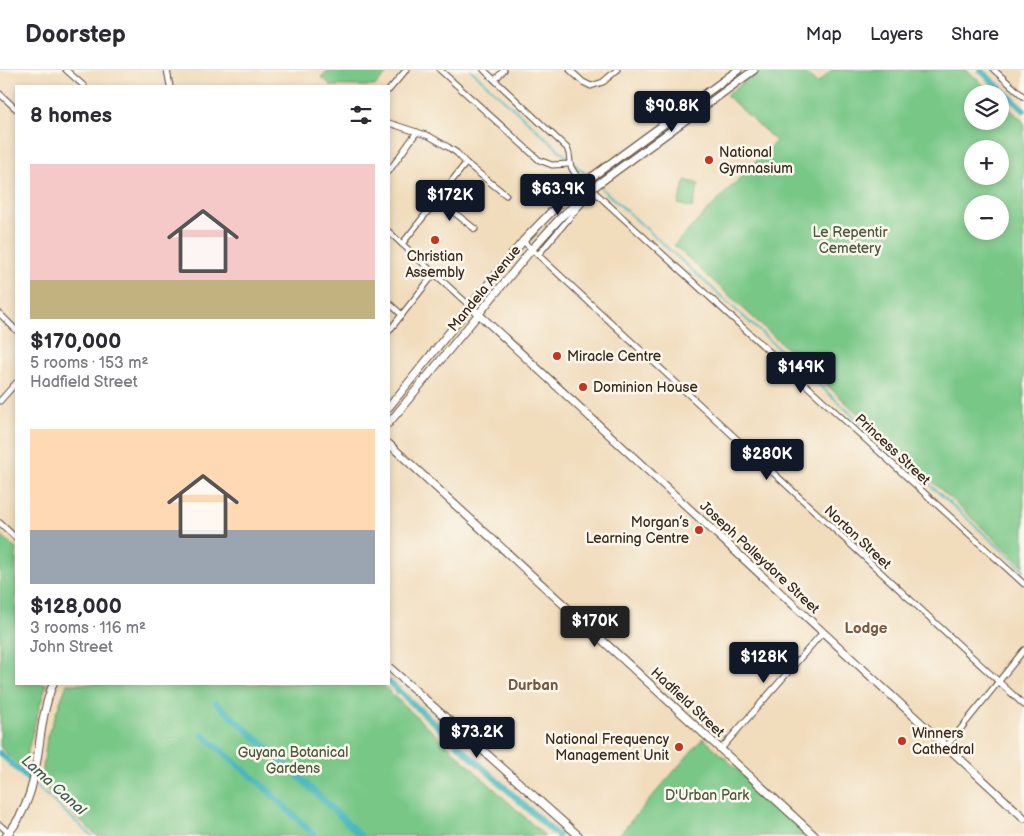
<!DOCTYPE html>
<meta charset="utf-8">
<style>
body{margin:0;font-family:"Balsamiq Sans",sans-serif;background:#f2f2f3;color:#2b2b33;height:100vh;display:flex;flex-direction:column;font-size:19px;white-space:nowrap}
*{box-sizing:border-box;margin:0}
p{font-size:16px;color:#7c7c81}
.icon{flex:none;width:28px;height:28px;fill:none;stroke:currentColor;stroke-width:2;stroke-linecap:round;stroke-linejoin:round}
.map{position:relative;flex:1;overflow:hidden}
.side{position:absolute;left:15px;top:15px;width:375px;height:600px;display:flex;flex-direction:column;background:#fff;border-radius:0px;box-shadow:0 2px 8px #0003}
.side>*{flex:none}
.buttons{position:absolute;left:964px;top:15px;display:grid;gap:10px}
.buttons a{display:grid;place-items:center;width:45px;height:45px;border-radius:50%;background:#fff;box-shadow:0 2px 8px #0003;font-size:25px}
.price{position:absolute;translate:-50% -42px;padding:0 11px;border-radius:5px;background:#111827;color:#fff;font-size:16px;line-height:32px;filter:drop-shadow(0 1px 2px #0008)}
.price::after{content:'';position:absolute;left:50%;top:30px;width:15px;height:11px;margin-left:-8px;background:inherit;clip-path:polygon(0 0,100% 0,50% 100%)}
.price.active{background:#222;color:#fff}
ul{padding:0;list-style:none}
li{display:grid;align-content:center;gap:10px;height:265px;padding:0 15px}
li span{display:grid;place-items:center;height:155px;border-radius:0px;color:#555}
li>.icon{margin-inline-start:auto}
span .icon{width:90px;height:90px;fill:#fffc;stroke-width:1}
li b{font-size:21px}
h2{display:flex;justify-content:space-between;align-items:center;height:60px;padding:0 15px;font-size:21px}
header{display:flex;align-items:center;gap:30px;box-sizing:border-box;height:70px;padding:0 25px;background:#fff;border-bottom:1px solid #e1e1e2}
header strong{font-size:24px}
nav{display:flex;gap:28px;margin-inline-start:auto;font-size:18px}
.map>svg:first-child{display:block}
.green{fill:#78c787;stroke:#5a7852;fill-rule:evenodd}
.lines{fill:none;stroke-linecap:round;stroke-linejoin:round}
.stream{stroke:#49b8bf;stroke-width:2}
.canal{stroke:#49b8bf;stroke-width:6}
.street-casing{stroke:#564536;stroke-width:7}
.secondary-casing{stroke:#564536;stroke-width:9}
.street{stroke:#fff;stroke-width:5}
.secondary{stroke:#fff;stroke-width:7}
.poi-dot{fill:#c8321e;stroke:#fbf7ec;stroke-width:2}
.labels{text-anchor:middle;stroke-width:5;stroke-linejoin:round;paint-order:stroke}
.poi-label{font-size:14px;fill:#3b2a1e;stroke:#fbf7ec;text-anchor:start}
.park-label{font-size:14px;fill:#4d593e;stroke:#fbf7ec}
.street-label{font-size:14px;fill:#3b2a1e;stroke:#fbf7ec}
.neighbourhood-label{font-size:15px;font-weight:bold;fill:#785a40;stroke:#fbf7ec}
.water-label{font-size:15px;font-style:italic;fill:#405c56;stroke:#fbf7ec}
</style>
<header>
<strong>Doorstep</strong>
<nav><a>Map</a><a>Layers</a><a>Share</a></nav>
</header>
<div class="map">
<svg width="1024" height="766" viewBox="0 0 1024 766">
<rect width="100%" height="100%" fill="#fbf7ec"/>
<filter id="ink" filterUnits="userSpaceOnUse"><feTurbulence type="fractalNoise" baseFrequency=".02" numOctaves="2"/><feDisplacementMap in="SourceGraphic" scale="10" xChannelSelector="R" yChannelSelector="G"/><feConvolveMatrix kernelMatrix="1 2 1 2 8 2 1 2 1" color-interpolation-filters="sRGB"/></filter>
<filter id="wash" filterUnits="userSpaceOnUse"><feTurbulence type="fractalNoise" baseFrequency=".0096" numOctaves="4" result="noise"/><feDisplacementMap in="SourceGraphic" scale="20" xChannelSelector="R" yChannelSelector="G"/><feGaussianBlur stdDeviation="1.12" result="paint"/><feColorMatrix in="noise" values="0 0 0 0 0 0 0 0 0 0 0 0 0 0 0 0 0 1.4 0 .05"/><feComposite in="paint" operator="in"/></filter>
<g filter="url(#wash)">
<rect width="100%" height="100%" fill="#f1dcbc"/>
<g class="green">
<path d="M 328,0 L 390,0 L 375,16 L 332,16 L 321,7 Z"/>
<path d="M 760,0 L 802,0 L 817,14 L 831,0 L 967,0 L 993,24 L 972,24 L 972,51 L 1000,51 L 1000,30 L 1024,52 L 1024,496 L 674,175 L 776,71 L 726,25 ZM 972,79 L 1000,79 L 1000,106 L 972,106 ZM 972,134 L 1000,134 L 1000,161 L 972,161 Z"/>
<path d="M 685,110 L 699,114 L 692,138 L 678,134 Z"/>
<path d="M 0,464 L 16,479 L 16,614 L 47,614 L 39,638 L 23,699 L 0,677 Z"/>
<path d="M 67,614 L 381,614 L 545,766 L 97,766 L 41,714 L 47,667 Z"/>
<path d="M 703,668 L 809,766 L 618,766 Z"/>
</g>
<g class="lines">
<g class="stream">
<path d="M 471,0 L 568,88"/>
<path d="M 571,91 L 588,106"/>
<path d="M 599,116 L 1024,500"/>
<path d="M 34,714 L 92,766"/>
</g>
<g class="canal">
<path d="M 980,0 L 1024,40"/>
<path d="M 389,612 L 558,766"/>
<path d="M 216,633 L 279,688 L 361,766"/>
<path d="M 203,665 L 264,717 L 315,766"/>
<path d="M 0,683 L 28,709"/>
</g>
</g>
</g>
<g filter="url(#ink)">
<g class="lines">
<defs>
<g id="street">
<path d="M 66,0 L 84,16"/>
<path d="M 167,0 L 170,16"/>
<path d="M 440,0 L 539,90 L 552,95 L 569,94"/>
<path d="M 484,0 L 567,78 C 573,90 565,91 577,106 L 1024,514"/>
<path d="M 570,0 L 583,12 L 591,16 L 603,12 L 617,0"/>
<path d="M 994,0 L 1024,27"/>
<path d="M 495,10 L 504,0"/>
<path d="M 389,20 L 406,0"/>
<path d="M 0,24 L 16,39"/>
<path d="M 389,53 L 429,66 L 448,77 L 457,83 L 466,93 L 506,125"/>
<path d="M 389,101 L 417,62"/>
<path d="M 437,129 L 475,159"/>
<path d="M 389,162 L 471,237"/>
<path d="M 523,171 L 1024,635"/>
<path d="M 402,174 L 466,93"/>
<path d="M 538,185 L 588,126"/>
<path d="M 389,233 L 402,245"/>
<path d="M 0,244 L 16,260"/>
<path d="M 389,261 L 434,204"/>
<path d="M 0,331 L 16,313"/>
<path d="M 0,453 L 16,468"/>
<path d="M 946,677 L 1024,580"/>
<path d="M 721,679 L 823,562"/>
<path d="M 0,755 L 9,763"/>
</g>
<g id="secondary">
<path d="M 471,237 L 1024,748"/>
<path d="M 389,337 L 523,171 L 554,139 L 585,112 L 738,0"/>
<path d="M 389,353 L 532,179 L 561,147 L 598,114 L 754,0"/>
<path d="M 389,374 L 815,766"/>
<path d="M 389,597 L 579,766"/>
<path d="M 6,766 C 46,721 32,666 53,614"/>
</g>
</defs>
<use href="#street" class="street-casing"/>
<use href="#secondary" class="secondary-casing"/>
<use href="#street" class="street"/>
<use href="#secondary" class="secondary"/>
</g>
</g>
<g class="poi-dot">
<circle cx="709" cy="90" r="5"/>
<circle cx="435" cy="170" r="5"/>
<circle cx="557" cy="286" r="5"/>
<circle cx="583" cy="317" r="5"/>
<circle cx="699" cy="460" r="5"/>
<circle cx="902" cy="671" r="5"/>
<circle cx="679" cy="677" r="5"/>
</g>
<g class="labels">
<g class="poi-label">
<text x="719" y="87">National<tspan x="719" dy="16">Gymnasium</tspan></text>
<text x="435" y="191" text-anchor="middle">Christian<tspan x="435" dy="16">Assembly</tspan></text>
<text x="567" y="291">Miracle Centre</text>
<text x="593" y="322">Dominion House</text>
<text x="689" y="457" text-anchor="end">Morgan’s<tspan x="689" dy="16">Learning Centre</tspan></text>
<text x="912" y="668">Winners<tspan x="912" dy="16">Cathedral</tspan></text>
<text x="669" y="674" text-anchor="end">National Frequency<tspan x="669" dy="16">Management Unit</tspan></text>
</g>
<g class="park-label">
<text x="850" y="167">Le Repentir<tspan x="850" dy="16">Cemetery</tspan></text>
<text x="293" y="687">Guyana Botanical<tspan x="293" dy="16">Gardens</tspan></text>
<text x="707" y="730">D'Urban Park</text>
</g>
<g class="street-label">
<text transform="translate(484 218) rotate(-51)" y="5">Mandela Avenue</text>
<text transform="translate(893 379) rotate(43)" y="5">Princess Street</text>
<text transform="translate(858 467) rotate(43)" y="5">Norton Street</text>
<text transform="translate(760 487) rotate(43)" y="5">Joseph Polleydore Street</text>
<text transform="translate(688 632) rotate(43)" y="5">Hadfield Street</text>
</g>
<g class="neighbourhood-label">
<text x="866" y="563">Lodge</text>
<text x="533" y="620">Durban</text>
</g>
<g class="water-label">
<text transform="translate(54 715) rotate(42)" y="5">Lama Canal</text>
</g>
</g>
</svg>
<div class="buttons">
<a><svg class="icon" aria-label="layers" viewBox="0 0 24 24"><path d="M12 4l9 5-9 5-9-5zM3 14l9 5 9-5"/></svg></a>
<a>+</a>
<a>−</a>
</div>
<b class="price" style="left:672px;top:63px">$90.8K</b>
<b class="price" style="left:558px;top:146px">$63.9K</b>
<b class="price" style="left:450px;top:152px">$172K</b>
<b class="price" style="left:801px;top:324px">$149K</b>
<b class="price" style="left:767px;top:411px">$280K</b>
<b class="price active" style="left:595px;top:578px">$170K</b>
<b class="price" style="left:764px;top:614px">$128K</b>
<b class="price" style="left:477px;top:689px">$73.2K</b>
<section class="side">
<h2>8 homes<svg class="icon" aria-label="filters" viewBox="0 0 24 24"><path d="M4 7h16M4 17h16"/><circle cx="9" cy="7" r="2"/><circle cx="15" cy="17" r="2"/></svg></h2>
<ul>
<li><span style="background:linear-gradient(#f6c9c9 75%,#c2b280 0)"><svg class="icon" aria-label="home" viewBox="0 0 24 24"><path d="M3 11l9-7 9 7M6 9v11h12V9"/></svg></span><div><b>$170,000</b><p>5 rooms · 153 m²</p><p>Hadfield Street</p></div></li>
<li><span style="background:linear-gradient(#ffd9b3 65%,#9aa5b1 0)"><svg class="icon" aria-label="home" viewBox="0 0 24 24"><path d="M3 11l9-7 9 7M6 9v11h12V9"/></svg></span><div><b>$128,000</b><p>3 rooms · 116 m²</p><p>John Street</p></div></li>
</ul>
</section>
</div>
